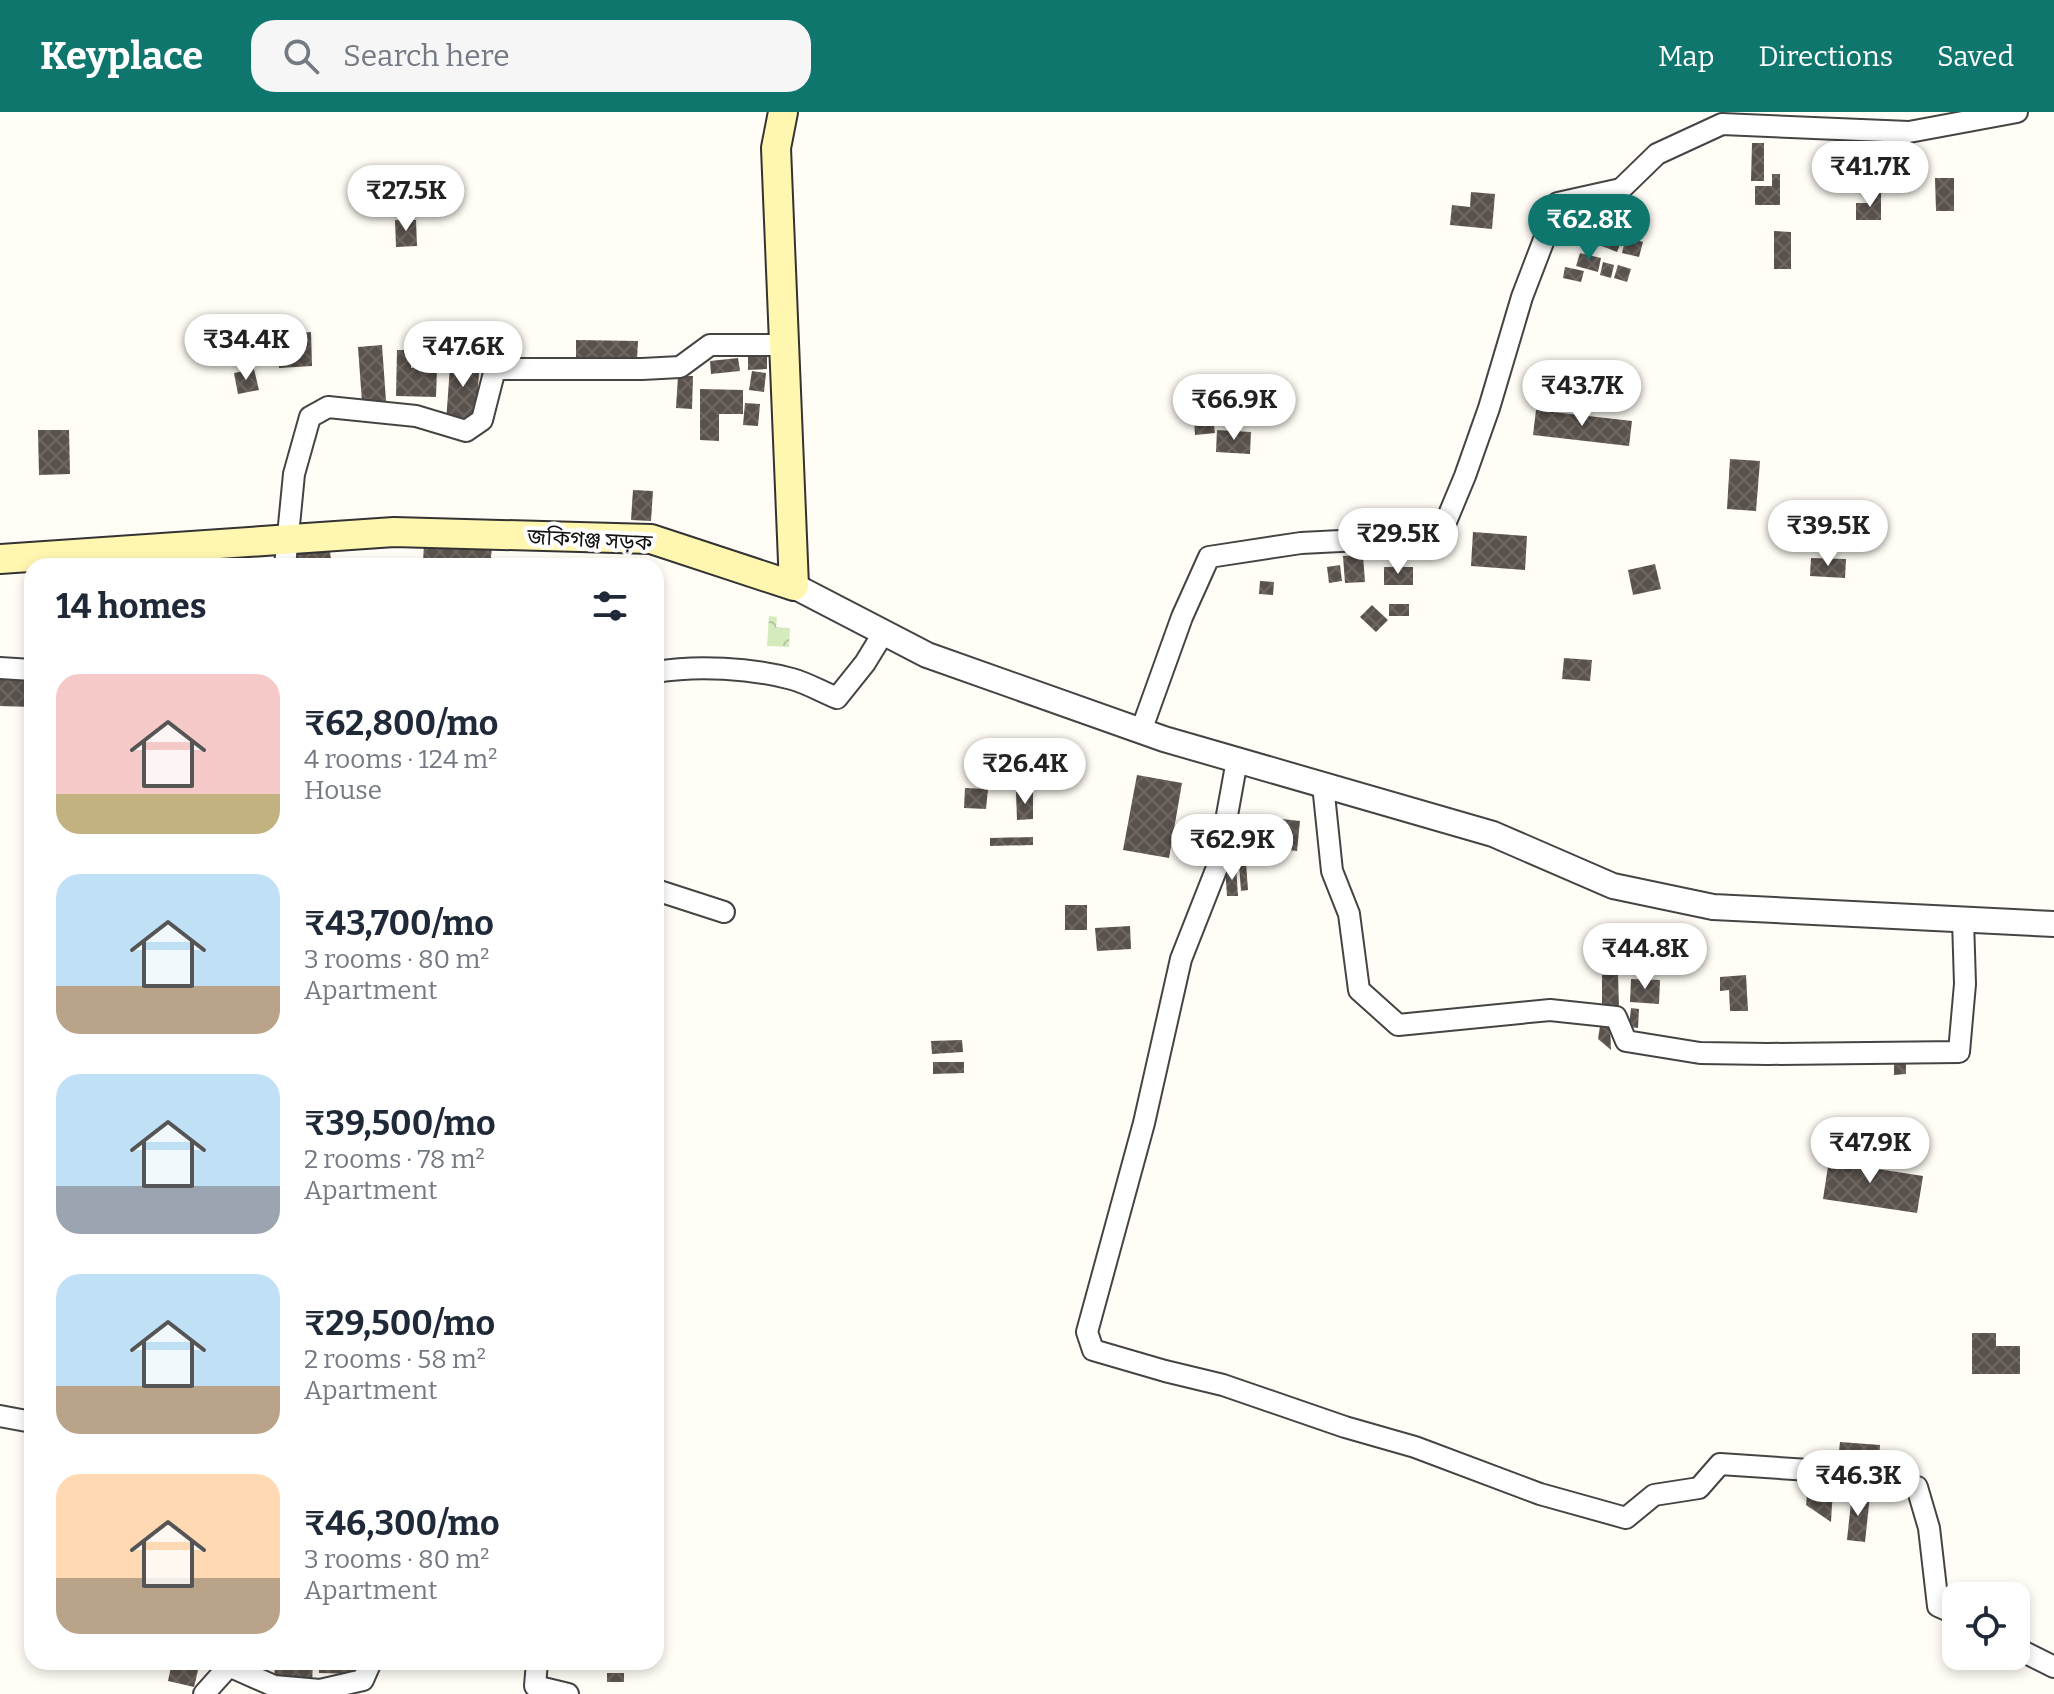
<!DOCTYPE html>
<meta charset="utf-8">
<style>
body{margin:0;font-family:Bitter,"Noto Sans Bengali",serif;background:#f6f6f7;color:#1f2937;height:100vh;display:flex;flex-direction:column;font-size:30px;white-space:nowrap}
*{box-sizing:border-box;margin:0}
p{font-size:26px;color:#747a83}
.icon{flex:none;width:44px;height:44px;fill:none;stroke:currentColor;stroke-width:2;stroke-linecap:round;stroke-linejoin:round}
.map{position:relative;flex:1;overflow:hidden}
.sheet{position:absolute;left:24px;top:446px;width:640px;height:1112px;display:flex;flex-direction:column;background:#fff;border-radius:24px;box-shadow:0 4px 12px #0003}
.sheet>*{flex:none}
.tools{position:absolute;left:1942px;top:1470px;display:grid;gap:16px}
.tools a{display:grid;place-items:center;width:88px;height:88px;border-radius:16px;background:#fff;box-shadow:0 4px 12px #0003;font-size:40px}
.price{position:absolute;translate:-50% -68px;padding:0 18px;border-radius:28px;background:#fff;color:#222;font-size:26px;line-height:52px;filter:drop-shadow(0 2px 4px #0008)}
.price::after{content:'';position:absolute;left:50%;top:48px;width:24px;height:18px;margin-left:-12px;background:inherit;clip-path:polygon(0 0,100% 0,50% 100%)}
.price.on{background:#0f766e;color:#fff}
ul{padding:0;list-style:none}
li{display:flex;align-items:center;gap:24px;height:200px;padding:0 32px}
li span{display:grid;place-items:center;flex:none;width:224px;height:160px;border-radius:24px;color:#555}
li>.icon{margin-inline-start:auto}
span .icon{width:96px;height:96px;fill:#fffc;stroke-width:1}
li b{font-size:34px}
h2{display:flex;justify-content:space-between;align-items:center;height:96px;padding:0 32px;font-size:34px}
header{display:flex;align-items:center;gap:48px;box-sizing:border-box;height:112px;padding:0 40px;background:#0f766e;color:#fff}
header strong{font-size:38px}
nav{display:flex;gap:44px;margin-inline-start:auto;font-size:28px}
.search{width:560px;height:72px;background:#f6f6f7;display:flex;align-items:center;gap:20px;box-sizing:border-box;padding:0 28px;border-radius:24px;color:#747a83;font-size:30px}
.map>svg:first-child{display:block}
.park{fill:url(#park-crowns)}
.building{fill:url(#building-cross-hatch)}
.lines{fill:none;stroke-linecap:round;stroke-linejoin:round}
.minor-casing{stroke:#444;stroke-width:24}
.tertiary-casing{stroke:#444;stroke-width:28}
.secondary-casing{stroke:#333;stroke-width:32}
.minor{stroke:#fff;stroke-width:20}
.tertiary{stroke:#fff;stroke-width:24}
.secondary{stroke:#fff6b0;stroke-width:28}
.labels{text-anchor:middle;stroke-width:8;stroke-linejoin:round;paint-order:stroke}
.street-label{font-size:22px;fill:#111;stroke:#fff}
</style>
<header>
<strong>Keyplace</strong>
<div class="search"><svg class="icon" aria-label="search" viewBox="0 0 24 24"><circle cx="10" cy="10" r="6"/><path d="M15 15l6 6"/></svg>Search here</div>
<nav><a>Map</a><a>Directions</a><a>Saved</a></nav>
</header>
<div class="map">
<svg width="2054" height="1582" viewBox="0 0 2054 1582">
<defs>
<pattern id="park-crowns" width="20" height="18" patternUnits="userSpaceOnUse" patternTransform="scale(2)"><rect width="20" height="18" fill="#d5ebbd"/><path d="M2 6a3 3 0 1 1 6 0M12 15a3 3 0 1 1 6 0" fill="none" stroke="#b6c8a1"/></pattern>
<pattern id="building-cross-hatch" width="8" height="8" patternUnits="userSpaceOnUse" patternTransform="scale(2)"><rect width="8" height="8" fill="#5a524d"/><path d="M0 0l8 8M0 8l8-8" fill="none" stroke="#6d6662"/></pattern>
</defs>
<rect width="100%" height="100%" fill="#fffdf5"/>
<path class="park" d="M 769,504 L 777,505 L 776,515 L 790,516 L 789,535 L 767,534 Z"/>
<g class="building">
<path d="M 1752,31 L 1764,31 L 1764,69 L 1751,69 Z"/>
<path d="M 1772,62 L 1780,62 L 1780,93 L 1755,93 L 1755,74 L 1772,74 Z"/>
<path d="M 1935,66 L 1954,66 L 1954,99 L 1936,99 Z"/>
<path d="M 1873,79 L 1881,79 L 1881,108 L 1856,108 L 1856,91 L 1873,91 Z"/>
<path d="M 1471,80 L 1495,82 L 1492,117 L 1450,113 L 1452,93 L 1470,95 Z"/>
<path d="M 395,108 L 416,108 L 417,134 L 396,135 Z"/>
<path d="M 1580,108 L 1623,125 L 1617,140 L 1574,123 Z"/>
<path d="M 1774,119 L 1791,120 L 1791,157 L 1774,157 Z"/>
<path d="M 1626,125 L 1643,130 L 1639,145 L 1622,141 Z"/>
<path d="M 1580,141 L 1601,146 L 1598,160 L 1576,154 Z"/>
<path d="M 1603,150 L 1614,153 L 1611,166 L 1600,163 Z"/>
<path d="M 1618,153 L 1631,157 L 1627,170 L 1614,166 Z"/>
<path d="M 1565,155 L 1584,159 L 1581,170 L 1563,166 Z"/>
<path d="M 311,220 L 312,254 L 279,256 L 278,222 Z"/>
<path d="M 576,228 L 638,229 L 637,248 L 576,247 Z"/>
<path d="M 382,233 L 386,289 L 362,290 L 358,235 Z"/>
<path d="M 397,238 L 411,238 L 411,256 L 437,257 L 436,285 L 396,284 Z"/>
<path d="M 451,241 L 480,243 L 476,312 L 446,310 Z"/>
<path d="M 748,245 L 767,245 L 767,257 L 748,258 Z"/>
<path d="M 738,246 L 740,259 L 711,262 L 710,249 Z"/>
<path d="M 254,257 L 259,278 L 238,282 L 234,261 Z"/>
<path d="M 752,259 L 766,261 L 764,280 L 749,278 Z"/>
<path d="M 678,264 L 693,264 L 692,297 L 676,296 Z"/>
<rect x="1249" y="268" width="18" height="11"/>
<path d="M 700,277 L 743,278 L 743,302 L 719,302 L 719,329 L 700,328 Z"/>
<path d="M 745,291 L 760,292 L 758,314 L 743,313 Z"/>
<path d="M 1223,295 L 1255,297 L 1254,311 L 1222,309 Z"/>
<path d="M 1536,298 L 1632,309 L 1629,334 L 1533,323 Z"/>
<path d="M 1213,306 L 1215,321 L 1195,323 L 1194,308 Z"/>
<path d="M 38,318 L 69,318 L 70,362 L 39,363 Z"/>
<path d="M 1217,318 L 1251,320 L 1250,342 L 1216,340 Z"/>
<path d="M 1730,347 L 1760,349 L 1756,399 L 1727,397 Z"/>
<path d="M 633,378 L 653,379 L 651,409 L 631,408 Z"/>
<path d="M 1473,420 L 1527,424 L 1525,458 L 1471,454 Z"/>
<path d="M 329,430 L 331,448 L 294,452 L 293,433 Z"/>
<path d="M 424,430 L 492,435 L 490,454 L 423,451 Z"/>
<path d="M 1363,443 L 1365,470 L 1345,471 L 1343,444 Z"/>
<path d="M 1811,446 L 1846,447 L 1845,466 L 1810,464 Z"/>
<path d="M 1655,452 L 1661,477 L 1633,483 L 1628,458 Z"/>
<path d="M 1340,453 L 1342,469 L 1329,471 L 1327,455 Z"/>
<rect x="1384" y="455" width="29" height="18"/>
<path d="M 1260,469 L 1274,470 L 1273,483 L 1259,482 Z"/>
<rect x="1389" y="492" width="20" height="12"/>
<path d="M 1372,493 L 1388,508 L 1376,520 L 1360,505 Z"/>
<path d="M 1564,546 L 1592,548 L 1590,569 L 1562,567 Z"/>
<path d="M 0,565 L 32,566 L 32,595 L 0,594 Z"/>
<path d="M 1137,663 L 1182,671 L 1169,746 L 1123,738 Z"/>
<path d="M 965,676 L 988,677 L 986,697 L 964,696 Z"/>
<path d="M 1016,680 L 1033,680 L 1033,707 L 1017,708 Z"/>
<path d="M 1259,705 L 1278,706 L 1277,718 L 1259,717 Z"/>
<path d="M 1282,707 L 1300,709 L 1297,739 L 1279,737 Z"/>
<path d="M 1231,716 L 1248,717 L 1246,746 L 1229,745 Z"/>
<path d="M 1033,725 L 1033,733 L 990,734 L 990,726 Z"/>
<path d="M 1246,751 L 1248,778 L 1241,779 L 1239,752 Z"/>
<path d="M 1225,755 L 1236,755 L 1238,784 L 1227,784 Z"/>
<rect x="1065" y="793" width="22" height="25"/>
<path d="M 1130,814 L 1131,837 L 1097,839 L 1095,816 Z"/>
<path d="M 1602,863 L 1618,863 L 1619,895 L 1602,896 Z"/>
<path d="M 1746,863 L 1748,899 L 1730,899 L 1729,878 L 1720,879 L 1720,865 Z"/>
<path d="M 1631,867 L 1660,868 L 1659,892 L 1630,890 Z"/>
<path d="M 1631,896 L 1639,897 L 1638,916 L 1629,915 Z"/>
<path d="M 1601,908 L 1610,911 L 1611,938 L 1598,927 Z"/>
<path d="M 962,928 L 963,940 L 932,942 L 931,929 Z"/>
<path d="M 1894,949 L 1906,949 L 1906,962 L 1894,963 Z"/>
<path d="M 933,950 L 964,950 L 964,961 L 933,962 Z"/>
<path d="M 1831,1035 L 1854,1038 L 1852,1053 L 1923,1064 L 1917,1101 L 1823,1087 Z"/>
<path d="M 1972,1221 L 1996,1221 L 1996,1234 L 2020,1234 L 2020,1262 L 1972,1262 Z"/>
<path d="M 1840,1330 L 1880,1333 L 1879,1352 L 1838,1349 Z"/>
<path d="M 1821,1367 L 1837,1372 L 1832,1392 L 1831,1410 L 1806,1393 L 1808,1373 Z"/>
<path d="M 1852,1381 L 1870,1383 L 1865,1430 L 1847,1428 Z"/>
<path d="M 172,1550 L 200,1550 L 194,1575 L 168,1569 Z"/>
<path d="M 275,1550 L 313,1550 L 312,1572 L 274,1570 Z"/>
<path d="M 319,1550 L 356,1550 L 356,1562 L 319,1561 Z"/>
<rect x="607" y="1561" width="17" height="9"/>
</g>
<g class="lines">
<defs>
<g id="minor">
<path d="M 285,454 L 294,362 L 310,305 L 328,295 L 416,304 L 466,319 L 482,308 L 495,257 L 642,257 L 680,255 L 710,233 L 785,233"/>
<path d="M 0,556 L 32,558"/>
<path d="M 656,560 C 697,553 751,556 792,567 C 807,571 822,580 837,586 L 865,551 L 884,520"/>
<path d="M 1141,619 L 1182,505 L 1209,445 L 1301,431 L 1440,424 L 1465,364 L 1489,296 L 1522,185 L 1558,91 L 1621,77 L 1657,42 L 1722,12 L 1909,20 L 2017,0"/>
<path d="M 1237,648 L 1218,753 L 1181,847 L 1144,1011 L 1087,1220 L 1093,1238 L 1165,1259 L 1223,1273 L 1345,1315 L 1415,1335 L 1540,1382 L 1626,1406 L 1654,1383 L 1699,1376 L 1720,1352 L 1809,1358 L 1917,1375 L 1929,1416 L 1938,1494 L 1956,1502"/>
<path d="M 1323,673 L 1332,759 L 1349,802 L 1359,878 L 1398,913 L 1550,898 L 1616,905 L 1626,929 L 1700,941 L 1768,942 L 1959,940 L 1965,872 L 1963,808"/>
<path d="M 656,778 L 724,800"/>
<path d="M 0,1304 L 32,1310"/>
<path d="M 2016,1536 L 2054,1555"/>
<path d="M 537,1550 L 535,1574 L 568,1582"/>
<path d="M 204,1582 L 229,1554 L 274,1574 L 320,1578 L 363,1568 L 371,1550"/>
</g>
<path id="tertiary" d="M 794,474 L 927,543 L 1164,627 L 1493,722 L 1613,774 L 1713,795 L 2054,812"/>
<path id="secondary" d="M 0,447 L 394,420 L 651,427 L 794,474 L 776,36 L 783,0"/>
</defs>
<use href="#minor" class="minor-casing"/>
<use href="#tertiary" class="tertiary-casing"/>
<use href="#secondary" class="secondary-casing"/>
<use href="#minor" class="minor"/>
<use href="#tertiary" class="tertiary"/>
<use href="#secondary" class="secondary"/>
</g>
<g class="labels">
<g class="street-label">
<text transform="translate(590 427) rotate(3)" y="8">জকিগঞ্জ সড়ক</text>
</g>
</g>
</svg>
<div class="tools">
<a><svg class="icon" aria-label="locate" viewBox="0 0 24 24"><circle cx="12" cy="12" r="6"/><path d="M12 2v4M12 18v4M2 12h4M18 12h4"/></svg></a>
</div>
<b class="price" style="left:1870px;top:97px">₹41.7K</b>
<b class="price" style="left:406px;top:121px">₹27.5K</b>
<b class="price on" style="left:1589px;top:150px">₹62.8K</b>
<b class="price" style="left:246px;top:270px">₹34.4K</b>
<b class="price" style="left:463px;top:277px">₹47.6K</b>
<b class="price" style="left:1582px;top:316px">₹43.7K</b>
<b class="price" style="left:1234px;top:330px">₹66.9K</b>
<b class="price" style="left:1828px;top:456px">₹39.5K</b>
<b class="price" style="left:1398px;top:464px">₹29.5K</b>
<b class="price" style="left:1025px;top:694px">₹26.4K</b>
<b class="price" style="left:1232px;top:770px">₹62.9K</b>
<b class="price" style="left:1645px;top:879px">₹44.8K</b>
<b class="price" style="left:1870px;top:1073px">₹47.9K</b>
<b class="price" style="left:1858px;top:1406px">₹46.3K</b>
<section class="sheet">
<h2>14 homes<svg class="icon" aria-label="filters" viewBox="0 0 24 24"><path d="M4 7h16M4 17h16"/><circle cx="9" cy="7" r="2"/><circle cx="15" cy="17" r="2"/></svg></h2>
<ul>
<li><span style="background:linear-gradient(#f6c9c9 75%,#c2b280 0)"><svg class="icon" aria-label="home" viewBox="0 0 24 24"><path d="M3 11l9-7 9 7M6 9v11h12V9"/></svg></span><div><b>₹62,800/mo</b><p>4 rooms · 124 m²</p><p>House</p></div></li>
<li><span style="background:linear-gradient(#bfe0f5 70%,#b9a48a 0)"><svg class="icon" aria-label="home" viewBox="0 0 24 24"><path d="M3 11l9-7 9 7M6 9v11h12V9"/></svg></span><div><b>₹43,700/mo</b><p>3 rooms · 80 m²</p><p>Apartment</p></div></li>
<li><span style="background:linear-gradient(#bfe0f5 70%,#9aa5b1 0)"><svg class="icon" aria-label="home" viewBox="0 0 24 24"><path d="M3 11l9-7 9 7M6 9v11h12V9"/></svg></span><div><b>₹39,500/mo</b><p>2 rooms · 78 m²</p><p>Apartment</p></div></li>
<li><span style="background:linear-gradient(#bfe0f5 70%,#b9a48a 0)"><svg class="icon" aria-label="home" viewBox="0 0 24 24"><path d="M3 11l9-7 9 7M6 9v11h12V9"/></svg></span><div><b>₹29,500/mo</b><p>2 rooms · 58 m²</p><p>Apartment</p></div></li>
<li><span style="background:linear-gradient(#ffd9b3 65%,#b9a48a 0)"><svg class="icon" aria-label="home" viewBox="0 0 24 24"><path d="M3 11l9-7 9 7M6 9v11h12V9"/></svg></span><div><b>₹46,300/mo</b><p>3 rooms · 80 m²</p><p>Apartment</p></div></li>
</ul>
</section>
</div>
